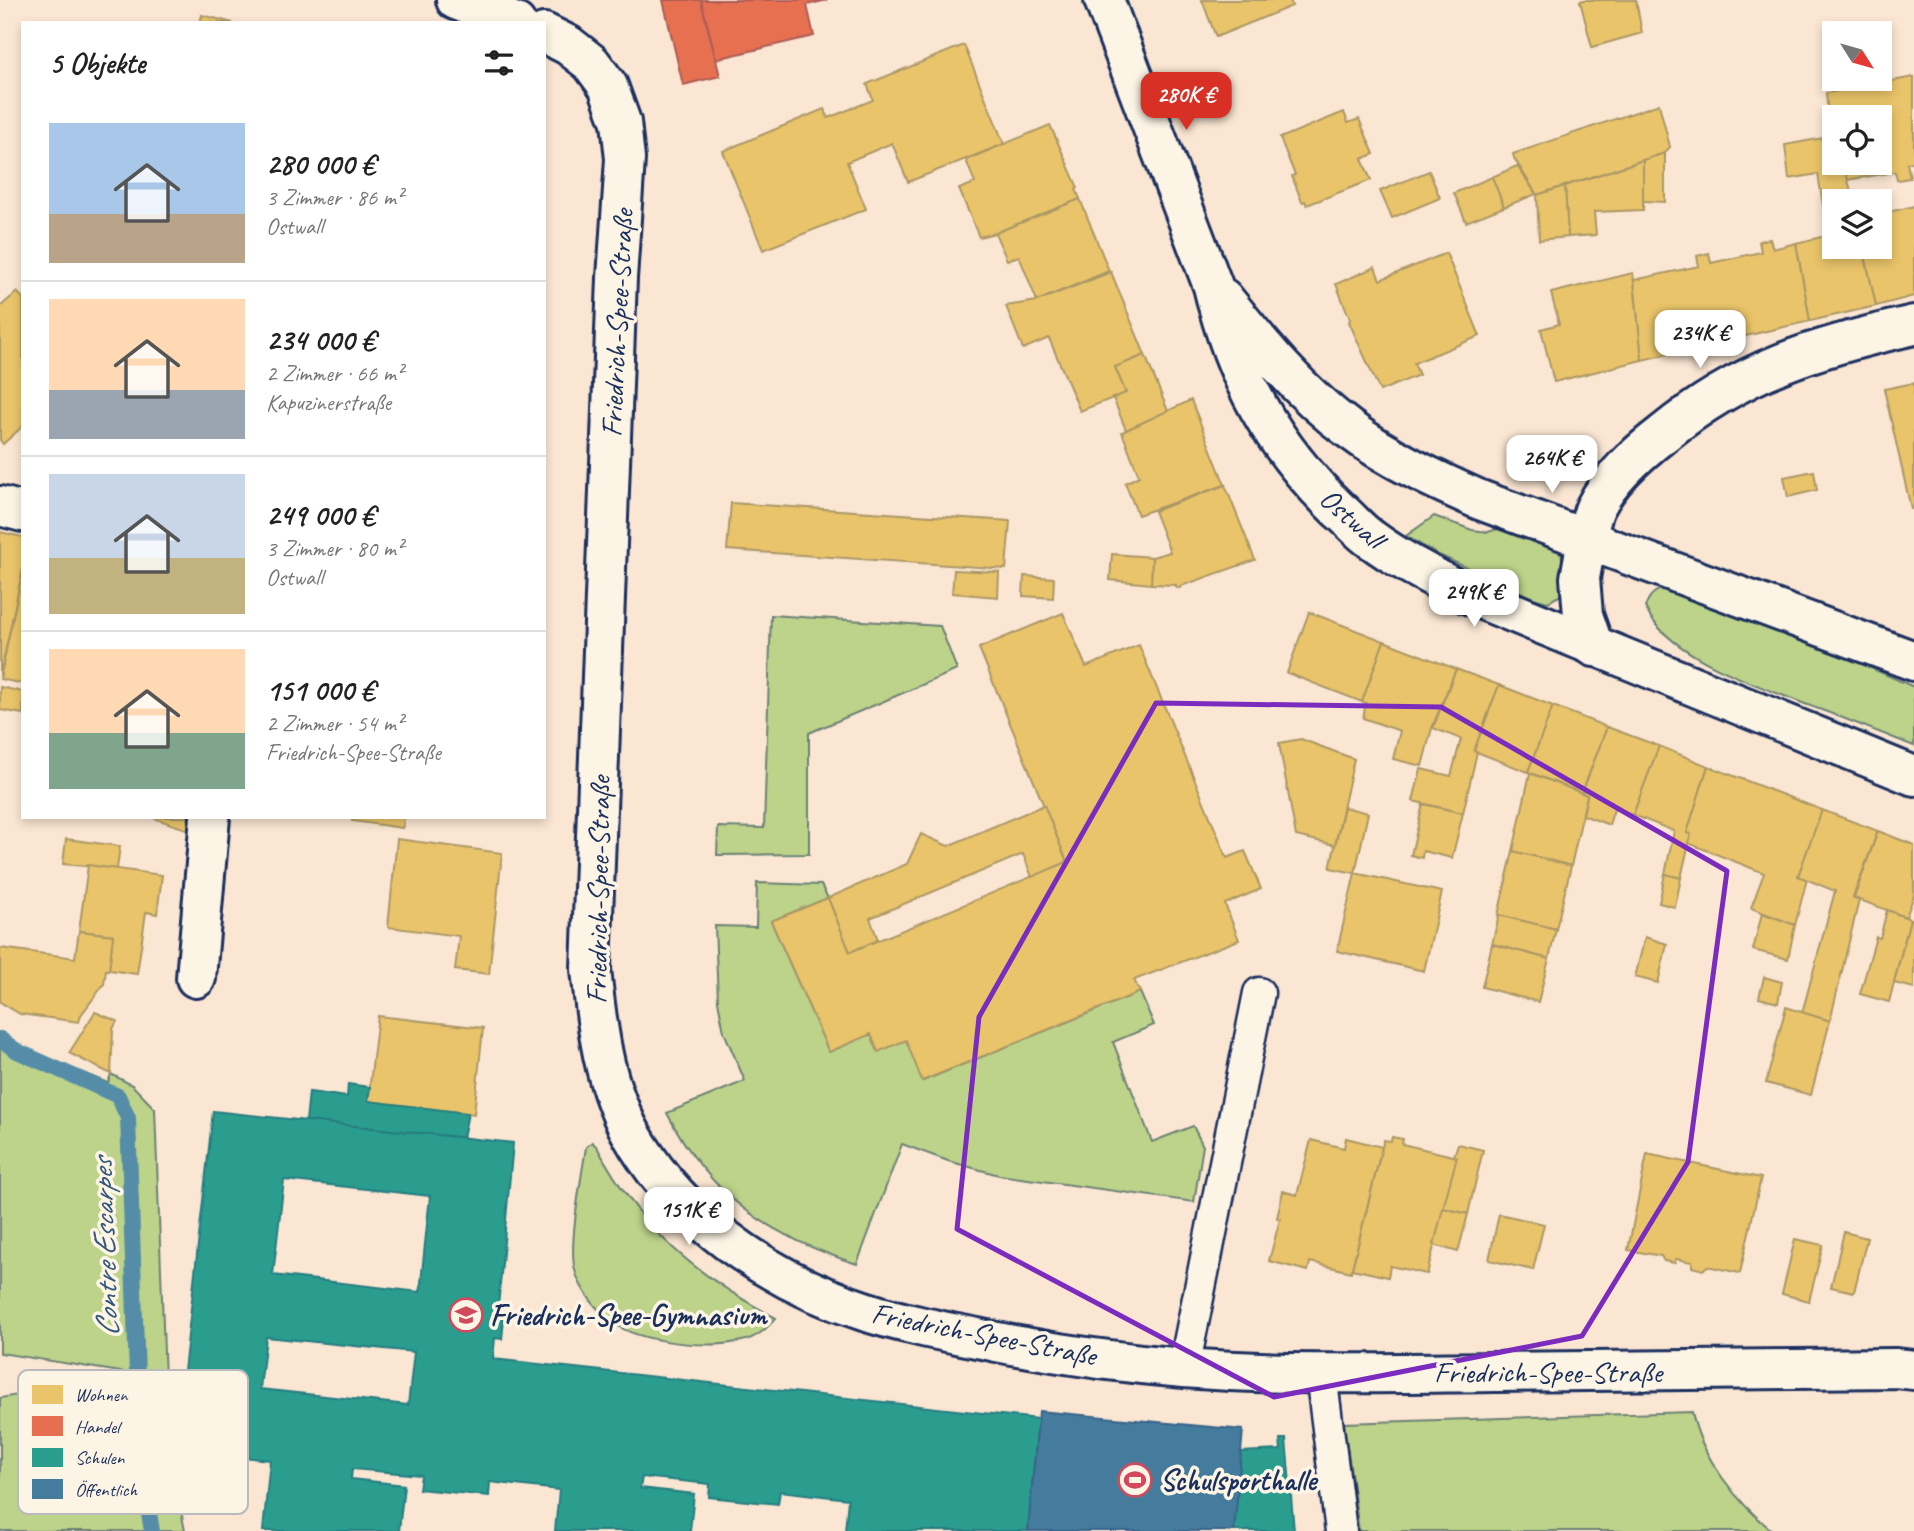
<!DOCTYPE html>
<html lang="de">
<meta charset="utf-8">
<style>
body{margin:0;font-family:Caveat,sans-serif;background:#f6f6f6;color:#222;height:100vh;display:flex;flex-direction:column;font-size:26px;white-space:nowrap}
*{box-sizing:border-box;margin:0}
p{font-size:23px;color:#767676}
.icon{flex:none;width:38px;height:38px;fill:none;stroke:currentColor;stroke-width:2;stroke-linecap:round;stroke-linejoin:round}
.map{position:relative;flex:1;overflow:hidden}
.drawer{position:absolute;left:21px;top:21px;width:525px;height:798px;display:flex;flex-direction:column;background:#fff;border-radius:0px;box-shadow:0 4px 10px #0003}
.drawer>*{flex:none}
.needle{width:46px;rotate:127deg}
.fabs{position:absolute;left:1822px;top:21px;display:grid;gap:14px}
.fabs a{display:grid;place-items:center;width:70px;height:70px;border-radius:0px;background:#fff;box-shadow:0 4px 10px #0003;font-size:35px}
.price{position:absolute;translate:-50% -60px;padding:0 16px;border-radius:14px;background:#fff;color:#222;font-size:23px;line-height:46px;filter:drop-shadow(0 2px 4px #0008)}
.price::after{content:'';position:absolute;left:50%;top:42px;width:21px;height:16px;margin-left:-10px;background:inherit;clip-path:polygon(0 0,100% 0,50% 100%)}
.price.active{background:#d93025;color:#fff}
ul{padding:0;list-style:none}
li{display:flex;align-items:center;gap:21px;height:175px;padding:0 28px}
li+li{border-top:2px solid #e0e0e0}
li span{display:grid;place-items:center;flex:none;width:196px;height:140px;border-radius:0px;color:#555}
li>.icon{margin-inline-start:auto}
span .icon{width:84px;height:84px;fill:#fffc;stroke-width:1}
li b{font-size:30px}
h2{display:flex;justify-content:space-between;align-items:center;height:84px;padding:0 28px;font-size:30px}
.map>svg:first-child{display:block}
.green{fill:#bdd38a;stroke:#6c8174;stroke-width:2}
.homes{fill:#e9c46a;stroke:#ab9766;stroke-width:2}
.shops{fill:#e76f51;stroke:#aa5c55;stroke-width:2}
.schools{fill:#2a9d8f;stroke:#267c80;stroke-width:2;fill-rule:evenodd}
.public{fill:#457b9d;stroke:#38648a;stroke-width:2}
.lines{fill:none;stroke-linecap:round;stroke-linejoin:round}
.stream{stroke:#558da8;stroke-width:16}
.service-casing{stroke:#1b2f5e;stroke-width:35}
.minor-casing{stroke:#1b2f5e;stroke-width:44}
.secondary-casing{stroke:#1b2f5e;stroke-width:44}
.service{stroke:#fcf5e5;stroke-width:30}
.minor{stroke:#fcf5e5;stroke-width:38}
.secondary{stroke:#fcf5e5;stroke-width:38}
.marked{fill:none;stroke:#7b2cbf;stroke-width:5;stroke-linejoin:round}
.labels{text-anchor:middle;stroke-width:7;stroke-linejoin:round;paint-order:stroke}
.street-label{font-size:30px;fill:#1b2f5e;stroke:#fcf5e5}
.poi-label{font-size:30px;font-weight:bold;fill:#1b2f5e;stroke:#fcf5e5;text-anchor:start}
.water-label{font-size:32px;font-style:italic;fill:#33567d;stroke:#fcf5e5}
.key{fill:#fcf5e5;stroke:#b8babc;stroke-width:2}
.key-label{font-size:19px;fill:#1b2f5e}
</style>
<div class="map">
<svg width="1914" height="1531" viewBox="0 0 1914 1531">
<rect width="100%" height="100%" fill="#fae6d2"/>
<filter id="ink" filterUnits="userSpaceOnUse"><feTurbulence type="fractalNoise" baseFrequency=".0143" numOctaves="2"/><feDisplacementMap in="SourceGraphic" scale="14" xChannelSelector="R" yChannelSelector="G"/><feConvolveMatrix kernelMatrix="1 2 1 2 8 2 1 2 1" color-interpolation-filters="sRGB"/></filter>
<g filter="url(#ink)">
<g class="green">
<path d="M 1434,516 L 1472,530 L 1488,532 L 1501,528 L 1561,549 L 1564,583 L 1561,595 L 1548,602 L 1533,598 L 1439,555 L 1406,536 Z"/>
<path d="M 1675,587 L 1741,611 L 1914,687 L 1914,746 C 1879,732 1844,718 1808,705 C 1760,686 1667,657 1645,607 C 1651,590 1659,589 1675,587 Z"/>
<path d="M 771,615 L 940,626 L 957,670 L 809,733 L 809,854 L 717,855 L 718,827 L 764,828 Z"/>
<path d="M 757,883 L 821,885 L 828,898 L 771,921 L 829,1052 L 871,1034 L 878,1051 L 906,1040 L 923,1081 L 1140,992 L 1154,1025 L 1113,1042 L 1152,1142 L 1193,1126 L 1203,1146 L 1194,1202 L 999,1175 L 948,1161 L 902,1144 L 857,1264 C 768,1235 711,1198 667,1113 L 745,1081 L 724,1032 L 718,1001 L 715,926 L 756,927 Z"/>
<path d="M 0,1034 L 20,1048 L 108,1083 L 111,1074 L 132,1085 L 155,1109 L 165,1379 L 0,1353 Z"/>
<path d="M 592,1142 L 597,1147 C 641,1230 695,1275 776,1318 C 766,1329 757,1338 742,1341 C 709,1349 639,1343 612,1322 C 596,1310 580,1289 575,1270 C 568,1245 582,1175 586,1147 Z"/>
<path d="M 47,1390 L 167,1409 L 169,1449 L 185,1531 L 0,1531 L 0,1398 Z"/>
<path d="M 1692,1412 C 1701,1457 1738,1504 1773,1531 L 1359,1531 L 1344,1423 Z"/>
</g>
<g class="homes">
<path d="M 1202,0 L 1290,0 L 1292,6 L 1216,37 Z"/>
<path d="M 1584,0 L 1636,0 L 1642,33 L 1592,47 L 1580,1 Z"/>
<path d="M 202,15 L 233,23 L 200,23 Z"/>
<path d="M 964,45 L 1004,144 L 908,182 L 892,143 L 847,162 L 866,209 L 763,250 L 723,151 L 824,109 L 828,118 L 873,100 L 867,84 Z"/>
<path d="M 1914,77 L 1914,162 L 1907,163 L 1910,178 L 1897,180 L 1895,172 L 1847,180 L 1843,163 L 1880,163 L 1880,117 L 1834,117 L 1834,136 L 1830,137 L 1826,93 Z"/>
<path d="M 1659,104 L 1670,147 L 1665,153 L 1537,195 L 1514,158 L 1513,154 Z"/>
<path d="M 1344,112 L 1348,123 L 1359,119 L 1374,154 L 1362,159 L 1371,180 L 1307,205 L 1305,201 L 1302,202 L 1292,176 L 1295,175 L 1280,138 Z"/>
<path d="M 1050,125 L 1078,188 L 1076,189 L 1080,199 L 995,233 L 979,237 L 959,189 L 975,183 L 966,160 Z"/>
<path d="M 1834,136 L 1834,163 L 1843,163 L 1854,201 L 1834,201 L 1834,211 L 1824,212 L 1818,174 L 1789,179 L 1785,145 Z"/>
<path d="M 1665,153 L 1665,202 L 1642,201 L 1643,160 Z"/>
<path d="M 1643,160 L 1643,210 L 1594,212 L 1596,235 L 1568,237 L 1565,186 Z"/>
<path d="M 1517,166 L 1536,194 L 1504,207 L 1492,177 Z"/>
<path d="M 1429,171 L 1440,198 L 1392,218 L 1380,191 Z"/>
<path d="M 1492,177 L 1504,207 L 1466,222 L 1454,193 Z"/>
<path d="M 1565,186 L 1568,237 L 1539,240 L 1537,195 Z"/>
<path d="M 1080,199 L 1109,271 L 1037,301 L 1019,256 L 1007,260 L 995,233 Z"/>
<path d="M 1914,206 L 1914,296 L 1876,306 L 1863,247 L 1880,247 L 1880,214 Z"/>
<path d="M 1834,234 L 1834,247 L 1863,247 L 1876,306 L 1810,321 L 1796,243 Z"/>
<path d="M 1770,239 L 1773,249 L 1796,243 L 1810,321 L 1642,360 L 1634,280 L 1699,266 L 1697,256 L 1709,253 L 1711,263 L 1761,252 L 1759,241 Z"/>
<path d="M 1446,253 L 1480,336 L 1414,363 L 1419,375 L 1380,391 L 1349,322 L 1350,319 L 1336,284 L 1375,267 L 1380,280 Z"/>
<path d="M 1111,272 L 1145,355 L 1115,367 L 1126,393 L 1080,411 L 1049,338 L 1023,349 L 1006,306 L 1037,301 Z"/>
<path d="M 1633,273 L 1642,360 L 1554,382 L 1541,329 L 1559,324 L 1551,293 Z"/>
<path d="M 17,292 L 23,298 L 23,426 L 3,444 L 0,440 L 0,307 Z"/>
<path d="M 1145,355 L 1168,411 L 1126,430 L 1113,398 L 1126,393 L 1115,367 Z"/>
<path d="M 1914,383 L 1914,509 L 1911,509 L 1884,389 Z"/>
<path d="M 1191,400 L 1225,485 L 1138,515 L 1125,483 L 1139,476 L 1122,432 Z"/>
<path d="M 1814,471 L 1817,490 L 1788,497 L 1784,477 Z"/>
<path d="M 1225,485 L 1255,560 L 1181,586 L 1180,588 L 1176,588 L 1176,585 L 1151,584 L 1152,557 L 1170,552 L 1154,511 Z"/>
<path d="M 731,503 L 1010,521 L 1006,569 L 727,550 Z"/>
<path d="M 0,532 L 23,537 L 23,569 L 0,676 Z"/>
<path d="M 1112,554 L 1152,557 L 1151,584 L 1110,580 Z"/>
<path d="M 23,569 L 23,684 L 0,679 Z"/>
<path d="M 954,570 L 999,572 L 998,597 L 952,593 Z"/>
<path d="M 1024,576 L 1054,578 L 1053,598 L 1023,596 Z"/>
<path d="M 1309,612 L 1384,641 L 1362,702 L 1287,673 Z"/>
<path d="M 1063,613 L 1086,667 L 1139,645 L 1227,858 L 1245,851 L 1261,889 L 1225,904 L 1239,940 L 1134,980 L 1140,992 L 922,1081 L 906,1040 L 878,1052 L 871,1034 L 829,1052 L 771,921 L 828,898 L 850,952 L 1067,862 L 979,648 Z"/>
<path d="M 1384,641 L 1456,669 L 1432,728 L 1422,766 L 1393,759 L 1400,731 L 1363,718 L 1366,703 L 1362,702 Z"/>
<path d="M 1456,669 L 1499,685 L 1474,751 L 1477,752 L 1463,813 L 1413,801 L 1421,769 L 1451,776 L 1461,739 L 1433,728 Z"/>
<path d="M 1499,685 L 1553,706 L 1528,772 L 1474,751 Z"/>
<path d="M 0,687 L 23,692 L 23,714 L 0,710 Z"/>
<path d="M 1553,706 L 1607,727 L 1582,793 L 1528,772 Z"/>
<path d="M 1607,727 L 1659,746 L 1633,815 L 1614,809 L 1609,825 L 1583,815 L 1587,795 L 1582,793 Z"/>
<path d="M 1301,739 L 1354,759 L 1335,845 L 1296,836 L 1279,743 Z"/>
<path d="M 1659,746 L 1708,766 L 1687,833 L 1691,834 L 1681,878 L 1665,874 L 1674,831 L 1633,815 Z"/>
<path d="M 1708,766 L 1822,810 L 1798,876 L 1807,879 L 1795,925 L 1751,908 L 1764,873 L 1688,843 L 1691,834 L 1687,833 Z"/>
<path d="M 1530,773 L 1587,795 L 1571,866 L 1513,851 Z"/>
<path d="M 1423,804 L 1463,813 L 1452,858 L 1423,851 L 1422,858 L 1411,855 Z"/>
<path d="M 1044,805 L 1067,862 L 1032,877 L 1023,854 L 870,918 L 878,940 L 850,952 L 828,898 L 907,864 L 921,834 L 948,846 Z"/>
<path d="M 1344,807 L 1368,813 L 1355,873 L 1330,868 Z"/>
<path d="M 1822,810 L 1878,831 L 1853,897 L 1859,900 L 1830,1021 L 1802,1013 L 1835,891 L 1798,876 Z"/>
<path d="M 152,817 L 197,817 L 195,832 L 153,818 Z"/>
<path d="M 353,817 L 404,817 L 403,828 L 352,821 Z"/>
<path d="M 1878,831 L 1914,845 L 1914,895 L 1906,917 L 1854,898 Z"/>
<path d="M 66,839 L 120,846 L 117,869 L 63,864 Z"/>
<path d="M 397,839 L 502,853 L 489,974 L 455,970 L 459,936 L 388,927 Z"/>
<path d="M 1513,851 L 1571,866 L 1556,929 L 1498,915 Z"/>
<path d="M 88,865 L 162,875 L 157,914 L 146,912 L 137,974 L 109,970 L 113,935 L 79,931 Z"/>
<path d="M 1355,873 L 1442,892 L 1424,971 L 1337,951 Z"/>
<path d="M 1665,874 L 1681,878 L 1675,907 L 1659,903 Z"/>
<path d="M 1887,910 L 1910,919 L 1889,1002 L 1860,994 L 1876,937 L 1880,938 Z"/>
<path d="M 1762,913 L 1795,925 L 1788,959 L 1753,950 Z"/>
<path d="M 1499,915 L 1556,929 L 1549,959 L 1492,944 Z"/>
<path d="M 1910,919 L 1914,921 L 1914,988 L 1894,983 Z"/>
<path d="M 79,931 L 113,935 L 109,970 L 106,970 L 104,984 L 81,1015 L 79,1022 L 20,1014 L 0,1002 L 0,948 L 75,958 Z"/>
<path d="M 1645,937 L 1667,944 L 1658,983 L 1635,977 Z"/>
<path d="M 1492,944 L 1549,959 L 1538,1002 L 1482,987 Z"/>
<path d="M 1764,977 L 1782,982 L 1778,1003 L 1759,998 Z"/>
<path d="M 1786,1007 L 1830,1021 L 1811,1095 L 1766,1083 Z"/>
<path d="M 95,1012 L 117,1021 L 113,1029 L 111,1074 L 69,1053 Z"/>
<path d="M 378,1016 L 483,1028 L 474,1114 L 368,1101 Z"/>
<path d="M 1392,1137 L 1403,1139 L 1402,1144 L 1457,1157 L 1427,1274 L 1390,1266 L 1388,1277 L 1352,1269 L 1382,1147 L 1384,1140 L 1391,1141 Z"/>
<path d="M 1346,1138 L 1382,1147 L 1351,1272 L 1310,1262 L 1308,1271 L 1269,1261 L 1280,1219 L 1277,1218 L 1283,1191 L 1297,1195 L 1311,1140 L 1344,1148 Z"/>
<path d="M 1458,1144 L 1483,1150 L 1468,1214 L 1443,1208 L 1457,1157 L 1454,1156 Z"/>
<path d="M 1647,1154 L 1761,1178 L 1740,1273 L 1707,1266 L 1703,1270 L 1692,1267 L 1692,1262 L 1676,1259 L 1675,1263 L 1664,1261 L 1661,1256 L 1628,1250 Z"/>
<path d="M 1443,1208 L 1468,1214 L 1458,1252 L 1434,1245 Z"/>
<path d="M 1499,1214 L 1544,1224 L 1533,1270 L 1489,1260 Z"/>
<path d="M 1844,1232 L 1867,1238 L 1854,1292 L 1831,1287 Z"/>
<path d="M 1795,1239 L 1823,1245 L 1809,1301 L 1782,1294 Z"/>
</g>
<g class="shops">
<path d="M 663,0 L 701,0 L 720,76 L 683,85 Z"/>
<path d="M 701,0 L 827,0 L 807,5 L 814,36 L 716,59 Z"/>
</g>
<g class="schools">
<path d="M 348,1084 L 370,1087 L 368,1101 L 468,1113 L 463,1138 L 306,1121 L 309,1092 L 347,1097 Z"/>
<path d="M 213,1111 L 513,1143 L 498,1307 L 505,1307 L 502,1339 L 495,1338 L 493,1359 L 1038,1419 L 1028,1531 L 845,1531 L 848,1499 L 780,1491 L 778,1504 L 709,1497 L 710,1484 L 642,1477 L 640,1488 L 694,1494 L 690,1531 L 555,1531 L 559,1490 L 490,1482 L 489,1496 L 419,1489 L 421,1475 L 352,1469 L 351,1479 L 404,1485 L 399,1531 L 263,1531 L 270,1460 L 169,1449 L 176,1379 L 183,1380 ZM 284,1180 L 430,1196 L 420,1292 L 273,1275 ZM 266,1337 L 414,1352 L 408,1405 L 260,1389 Z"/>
<path d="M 1280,1439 L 1286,1439 L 1294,1531 L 1234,1531 L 1241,1452 L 1281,1450 Z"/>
</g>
<path class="public" d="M 1039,1411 L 1243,1430 L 1234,1531 L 1028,1531 Z"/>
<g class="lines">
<path class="stream" d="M 0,1039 L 17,1051 L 118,1096 L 128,1118 L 140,1461 L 152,1531"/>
<defs>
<g id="service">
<path d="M 1184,1368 L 1259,993"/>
<path d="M 1321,1374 L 1341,1531"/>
</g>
<g id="minor">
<path d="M 456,0 L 516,23"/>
<path d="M 544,33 L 568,45 L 591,63 L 608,86 L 621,122 L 625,159 L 617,278 L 591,969 C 598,1036 605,1099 645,1156 C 695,1230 780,1284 864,1311 C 907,1325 952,1333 997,1342 C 1058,1354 1122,1363 1184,1368 C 1287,1376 1392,1373 1495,1372 C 1629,1371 1763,1369 1896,1368 L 1914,1370"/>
<path d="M 0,506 L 23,512"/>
<path d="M 1587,539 C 1589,529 1591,517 1595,508 C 1610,478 1637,454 1663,434 C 1742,369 1816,347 1914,325"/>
<path d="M 196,978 L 210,817"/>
</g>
<g id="secondary">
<path d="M 1104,0 L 1213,286 C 1234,376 1272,446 1339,510 C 1350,519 1359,531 1371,539 C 1398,559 1428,574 1458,590 L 1914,776"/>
<path d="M 1223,298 C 1261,345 1300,393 1349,429 C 1389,459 1435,480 1480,500 L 1914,661"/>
<path d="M 1587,539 L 1580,578 L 1583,615 L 1594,647"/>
</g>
</defs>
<use href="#service" class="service-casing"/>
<use href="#minor" class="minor-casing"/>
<use href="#secondary" class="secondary-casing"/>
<use href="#service" class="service"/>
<use href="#minor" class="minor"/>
<use href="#secondary" class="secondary"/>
</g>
</g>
<path class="marked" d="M 1156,703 L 1441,707 L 1727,871 L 1688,1162 L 1582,1336 L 1274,1397 L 957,1229 L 979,1017 Z"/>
<defs>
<symbol id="school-ring" viewBox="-11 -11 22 22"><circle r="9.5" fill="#fcf5e5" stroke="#d1495b" stroke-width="1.5"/><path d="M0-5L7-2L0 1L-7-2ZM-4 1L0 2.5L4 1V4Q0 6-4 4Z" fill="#d1495b"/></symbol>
<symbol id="stadium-ring" viewBox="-11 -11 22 22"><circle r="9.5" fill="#fcf5e5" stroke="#d1495b" stroke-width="1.5"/><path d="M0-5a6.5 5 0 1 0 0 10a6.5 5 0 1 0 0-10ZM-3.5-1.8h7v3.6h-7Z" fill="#d1495b"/></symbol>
</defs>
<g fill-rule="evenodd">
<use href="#school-ring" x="447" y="1296" width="38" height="38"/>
<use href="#stadium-ring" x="1116" y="1461" width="38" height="38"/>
</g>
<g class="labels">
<g class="street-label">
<text transform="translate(617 323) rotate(-87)" y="10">Friedrich-Spee-Straße</text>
<text transform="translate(1352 518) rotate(42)" y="10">Ostwall</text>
<text transform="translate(598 890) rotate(-89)" y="10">Friedrich-Spee-Straße</text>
<text transform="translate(984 1334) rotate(11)" y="10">Friedrich-Spee-Straße</text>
<text x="1548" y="1382">Friedrich-Spee-Straße</text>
</g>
<g class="poi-label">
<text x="490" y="1325">Friedrich-Spee-Gymnasium</text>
<text x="1160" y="1490">Schulsporthalle</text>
</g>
<g class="water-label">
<text transform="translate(104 1248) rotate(-92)" y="11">Contre Escarpes</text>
</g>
</g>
<rect x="18" y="1370" width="230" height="144" rx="10" class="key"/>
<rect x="32" y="1385" width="31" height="19" fill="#e9c46a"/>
<rect x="32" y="1416" width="31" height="20" fill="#e76f51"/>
<rect x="32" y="1448" width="31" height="19" fill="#2a9d8f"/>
<rect x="32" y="1479" width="31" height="20" fill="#457b9d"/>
<g class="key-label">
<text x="75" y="1401">Wohnen</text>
<text x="75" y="1433">Handel</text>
<text x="75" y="1464">Schulen</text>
<text x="75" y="1496">Öffentlich</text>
</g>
</svg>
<div class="fabs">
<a><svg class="needle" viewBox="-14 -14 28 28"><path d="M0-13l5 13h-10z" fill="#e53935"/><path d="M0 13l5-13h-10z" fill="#767676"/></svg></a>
<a><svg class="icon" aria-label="locate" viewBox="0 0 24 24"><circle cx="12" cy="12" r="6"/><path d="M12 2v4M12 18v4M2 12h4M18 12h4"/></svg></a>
<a><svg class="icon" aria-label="layers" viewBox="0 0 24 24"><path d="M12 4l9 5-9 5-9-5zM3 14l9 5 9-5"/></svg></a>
</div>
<b class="price active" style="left:1186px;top:132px">280K €</b>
<b class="price" style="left:1700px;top:370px">234K €</b>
<b class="price" style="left:1552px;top:495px">264K €</b>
<b class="price" style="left:1474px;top:629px">249K €</b>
<b class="price" style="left:689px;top:1247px">151K €</b>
<section class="drawer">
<h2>5 Objekte<svg class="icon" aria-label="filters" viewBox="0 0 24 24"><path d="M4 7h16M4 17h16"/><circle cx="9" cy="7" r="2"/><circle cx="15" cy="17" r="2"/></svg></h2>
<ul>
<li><span style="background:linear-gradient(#a9c7e8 65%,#b9a48a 0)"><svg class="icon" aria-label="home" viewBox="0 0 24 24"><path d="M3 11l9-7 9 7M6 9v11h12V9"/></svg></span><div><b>280 000 €</b><p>3 Zimmer · 86 m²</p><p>Ostwall</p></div></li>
<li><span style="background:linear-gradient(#ffd9b3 65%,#9aa5b1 0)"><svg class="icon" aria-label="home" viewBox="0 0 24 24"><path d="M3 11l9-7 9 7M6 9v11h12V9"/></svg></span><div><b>234 000 €</b><p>2 Zimmer · 66 m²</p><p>Kapuzinerstraße</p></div></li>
<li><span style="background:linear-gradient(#c9d6e8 60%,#c2b280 0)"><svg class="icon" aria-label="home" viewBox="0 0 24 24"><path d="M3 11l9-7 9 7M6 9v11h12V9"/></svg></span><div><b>249 000 €</b><p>3 Zimmer · 80 m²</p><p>Ostwall</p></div></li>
<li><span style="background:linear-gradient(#ffd9b3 60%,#7fa58c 0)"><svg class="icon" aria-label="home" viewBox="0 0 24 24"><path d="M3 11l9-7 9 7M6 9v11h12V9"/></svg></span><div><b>151 000 €</b><p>2 Zimmer · 54 m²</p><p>Friedrich-Spee-Straße</p></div></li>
</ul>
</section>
</div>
